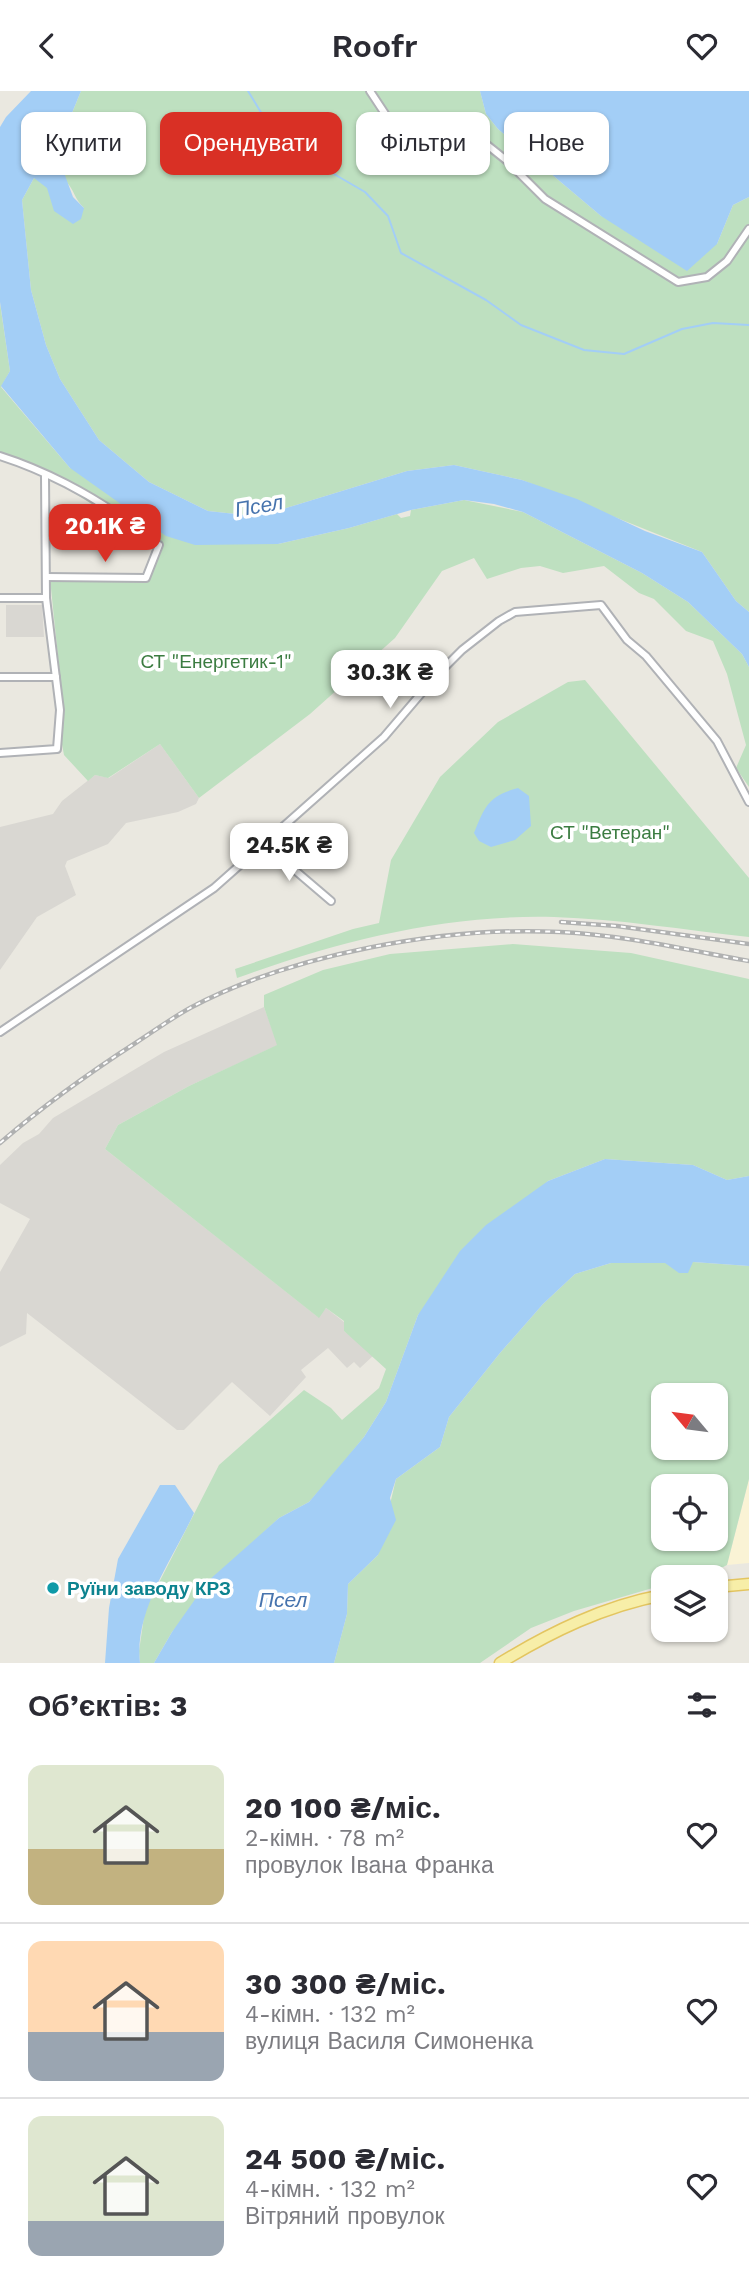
<!DOCTYPE html>
<html lang="uk">
<meta charset="utf-8">
<style>
body{margin:0;font-family:"Work Sans",sans-serif;background:#f7f7f7;color:#2b2b33;height:100vh;display:flex;flex-direction:column;font-size:26px;white-space:nowrap}
*{box-sizing:border-box;margin:0}
p{font-size:23px;color:#7c7c81}
.icon{flex:none;width:38px;height:38px;fill:none;stroke:currentColor;stroke-width:2;stroke-linecap:round;stroke-linejoin:round}
.map{position:relative;height:1572px;overflow:hidden}
.panel{display:flex;flex-direction:column;background:#fff;flex:1}
.panel>*{flex:none}
.top-card{position:absolute;left:21px;top:21px;width:707px;height:63px;display:flex;gap:14px}
.needle{width:46px;rotate:299deg}
.controls{position:absolute;left:651px;top:1292px;display:grid;gap:14px}
.controls a{display:grid;place-items:center;width:77px;height:77px;border-radius:14px;background:#fff;box-shadow:0 2px 5px #0004;font-size:35px}
.price{position:absolute;translate:-50% -60px;padding:0 16px;border-radius:14px;background:#fff;color:#222;font-size:23px;line-height:46px;filter:drop-shadow(0 2px 4px #0008)}
.price::after{content:'';position:absolute;left:50%;top:42px;width:21px;height:16px;margin-left:-10px;background:inherit;clip-path:polygon(0 0,100% 0,50% 100%)}
.price.on{background:#d93025;color:#fff}
ul{padding:0;list-style:none}
li{display:flex;align-items:center;gap:21px;height:175px;padding:0 28px}
li+li{border-top:2px solid #e1e1e2}
li span{display:grid;place-items:center;flex:none;width:196px;height:140px;border-radius:14px;color:#555}
li>.icon{margin-inline-start:auto}
span .icon{width:84px;height:84px;fill:#fffc;stroke-width:1}
li b{font-size:30px}
h2{display:flex;justify-content:space-between;align-items:center;height:84px;padding:0 28px;font-size:30px}
.tag{padding:0 24px;border-radius:14px;background:#fff;box-shadow:0 2px 5px #0004;font-size:24px;line-height:63px}
.tag.on{background:#d93025;color:#fff}
header{display:flex;justify-content:space-between;align-items:center;height:91px;padding:0 28px;background:#fff;font-size:32px;font-weight:600}
.map>svg:first-child{display:block}
.commercial{fill:#faf3d5}
.industrial{fill:#d9d7d2}
.green{fill:#bee0c0;fill-rule:evenodd}
.water{fill:#a3cef6}
.lines{fill:none;stroke-linecap:round;stroke-linejoin:round}
.stream{stroke:#a3cef6;stroke-width:2}
.minor-casing{stroke:#b0b2b6;stroke-width:10}
.primary-casing{stroke:#e3c560;stroke-width:13}
.minor{stroke:#fff;stroke-width:6}
.primary{stroke:#f7eea8;stroke-width:10}
.rail-casing{stroke:#b0b1b1;stroke-width:4.5}
.rail{stroke:#fff;stroke-width:2;stroke-dasharray:5;stroke-linecap:butt}
.culture-dot{fill:#0f9aa8;stroke:#fff;stroke-width:2.5}
.labels{text-anchor:middle;stroke-width:7;stroke-linejoin:round;paint-order:stroke}
.park-label{font-size:19px;fill:#3b7c41;stroke:#fff}
.culture-label{font-size:19px;font-weight:bold;fill:#0d838f;stroke:#fff;text-anchor:start}
.water-label{font-size:21px;font-style:italic;fill:#4774ae;stroke:#fff}
</style>
<header><svg class="icon" aria-label="back" viewBox="0 0 24 24"><path d="M15 5l-7 7 7 7"/></svg>Roofr<svg class="icon" aria-label="heart" viewBox="0 0 24 24"><path d="M12 20l-8-8c-3-5 5-10 8-4 3-6 11-1 8 4z"/></svg></header>
<div class="map">
<svg width="749" height="1572" viewBox="0 0 749 1572">
<rect width="100%" height="100%" fill="#eae8e0"/>
<path class="commercial" d="M 749,1388 L 749,1472 L 727,1474 L 743,1412 Z"/>
<g class="industrial">
<path d="M 6,514 L 42,514 L 44,546 L 6,546 Z"/>
<path d="M 160,653 L 199,707 L 196,713 L 178,721 L 126,732 L 108,753 L 67,770 L 65,775 L 76,804 L 37,826 L 0,879 L 0,736 L 53,723 L 62,710 L 95,684 L 109,687 Z"/>
<path d="M 264,916 L 278,954 L 189,995 L 118,1034 L 105,1058 L 318,1226 L 326,1217 L 344,1231 L 344,1240 L 374,1264 L 360,1277 L 354,1271 L 347,1277 L 328,1257 L 301,1279 L 306,1286 L 270,1325 L 232,1291 L 184,1339 L 177,1339 L 27,1222 L 26,1243 L 0,1256 L 0,1181 L 30,1128 L 0,1112 L 0,1074 L 23,1052 L 39,1043 L 53,1027 L 164,961 Z"/>
</g>
<g class="green">
<path d="M 81,0 L 480,0 L 486,23 L 498,38 L 601,125 L 717,153 L 733,114 L 749,106 L 749,521 L 736,510 L 702,461 L 522,389 L 454,374 L 407,380 L 283,418 L 245,424 L 208,420 L 149,391 L 99,349 L 60,288 L 46,254 L 31,199 L 22,109 L 34,87 L 84,117 C 75,108 75,102 69,94 C 51,71 27,72 46,35 L 65,39 Z"/>
<path d="M 0,212 L 10,280 L 1,296 L 70,377 L 278,453 L 349,437 L 397,423 L 401,427 L 410,425 L 411,419 L 464,409 L 523,421 L 642,482 L 688,511 L 742,563 L 749,576 L 749,696 L 736,677 L 746,654 L 727,583 L 713,550 L 686,540 L 654,508 L 639,502 L 604,475 L 563,482 L 540,475 L 521,477 L 487,488 L 474,467 L 442,480 L 395,547 L 310,623 L 199,707 L 160,653 L 108,687 L 95,684 L 88,690 L 64,664 L 60,643 L 63,614 L 50,488 L 149,488 L 162,459 C 150,449 134,443 121,433 C 83,406 45,382 0,368 Z"/>
<path d="M 585,589 L 749,787 L 749,846 C 684,839 619,828 554,826 C 446,823 338,850 237,887 L 235,878 L 353,838 L 379,832 L 391,769 L 440,686 L 498,631 L 568,591 Z"/>
<path d="M 513,853 L 631,862 L 749,888 L 749,1085 L 727,1089 L 693,1074 L 605,1068 L 548,1090 L 418,1224 L 386,1311 L 364,1346 L 333,1384 L 309,1411 L 279,1427 L 234,1469 L 172,1541 L 154,1572 L 140,1572 L 139,1560 L 145,1519 L 219,1374 L 304,1299 L 331,1317 L 342,1329 L 379,1297 L 386,1278 L 344,1240 L 344,1230 L 326,1217 L 319,1227 L 105,1058 L 118,1034 L 189,995 L 277,954 L 264,916 L 264,904 L 323,879 L 390,863 Z"/>
<path d="M 693,1171 L 749,1175 L 749,1388 L 727,1474 L 704,1486 L 663,1486 L 663,1494 L 574,1520 L 531,1537 L 480,1572 L 334,1572 L 347,1523 L 348,1493 L 378,1464 L 396,1388 L 440,1356 L 449,1326 L 500,1262 L 543,1213 L 575,1183 L 611,1172 ZM 663,1304 L 716,1304 L 716,1356 L 663,1356 ZM 663,1395 L 716,1395 L 716,1447 L 663,1447 Z"/>
</g>
<g class="water">
<path d="M 31,0 L 81,0 L 65,39 L 56,43 L 46,35 L 40,52 L 43,72 L 50,72 L 63,79 L 73,106 L 84,117 L 81,128 L 73,133 L 54,120 L 47,97 L 34,87 L 22,109 L 31,199 L 46,254 L 60,288 L 99,349 L 149,391 L 208,420 L 245,424 L 283,418 L 407,380 L 454,374 L 522,389 L 577,408 L 645,440 L 702,461 L 736,510 L 749,521 L 749,576 L 742,563 L 688,511 L 642,482 L 523,421 L 494,413 L 464,409 L 411,419 L 349,437 L 278,453 L 195,454 L 166,445 L 70,377 L 1,295 L 10,280 L 0,211 L 0,36 L 6,26 Z"/>
<path d="M 480,0 L 749,0 L 749,106 L 733,114 L 717,153 L 687,180 L 601,125 L 498,38 L 486,23 Z"/>
<path d="M 518,697 L 529,705 L 531,735 L 515,749 L 491,756 L 479,750 L 474,742 C 485,715 488,705 518,697 Z"/>
<path d="M 605,1068 L 693,1074 L 727,1089 L 749,1085 L 749,1175 L 693,1171 L 688,1182 L 679,1182 L 665,1172 L 611,1172 L 575,1183 L 543,1213 L 500,1262 L 449,1326 L 440,1356 L 396,1388 L 390,1407 L 396,1429 L 378,1464 L 348,1493 L 347,1523 L 334,1572 L 154,1572 L 172,1541 L 208,1490 L 279,1427 L 309,1411 L 364,1346 L 386,1311 L 418,1224 L 460,1160 L 486,1134 L 548,1090 Z"/>
<path d="M 160,1394 L 175,1394 L 194,1422 C 173,1468 134,1519 140,1572 L 105,1572 L 109,1517 L 118,1468 Z"/>
</g>
<g class="lines">
<path class="stream" d="M 248,0 L 265,28 L 296,61 L 365,101 L 388,125 L 401,162 L 486,209 L 521,234 L 584,259 L 624,263 L 682,238 L 713,232 L 749,234"/>
<defs>
<g id="minor">
<path d="M 370,0 L 403,50 L 423,60 L 452,39 L 471,41 L 506,69 L 545,108 L 678,191 L 707,186 L 727,170 L 749,138"/>
<path d="M 0,365 C 44,379 90,403 127,430"/>
<path d="M 46,486 L 146,487 L 159,454"/>
<path d="M 0,507 L 46,507"/>
<path d="M 0,586 L 56,586"/>
<path d="M 0,662 L 57,658 L 60,619 L 46,507 L 45,385"/>
<path d="M 263,752 L 331,810"/>
<path d="M 0,941 L 214,797 L 384,646 L 436,585 L 462,559 L 499,530 L 515,521 L 601,514 L 627,549 L 646,565 L 717,650 L 749,711"/>
</g>
<g id="primary">
<path d="M 716,1496 L 749,1493"/>
<path d="M 500,1572 C 551,1541 604,1515 663,1504"/>
</g>
</defs>
<use href="#minor" class="minor-casing"/>
<use href="#primary" class="primary-casing"/>
<use href="#minor" class="minor"/>
<use href="#primary" class="primary"/>
<defs>
<g id="rail">
<path d="M 561,831 L 617,835 L 749,853"/>
<path d="M 0,1052 C 43,1015 89,982 137,951 C 154,940 172,927 190,917 C 291,863 446,835 560,841 C 624,844 687,859 749,870"/>
</g>
</defs>
<use href="#rail" class="rail-casing"/>
<use href="#rail" class="rail"/>
</g>
<circle class="culture-dot" cx="53" cy="1497" r="7"/>
<g class="labels">
<g class="park-label">
<text x="216" y="577">СТ "Енергетик-1"</text>
<text x="610" y="748">СТ "Ветеран"</text>
</g>
<g class="culture-label">
<text x="67" y="1504">Руїни заводу КРЗ</text>
</g>
<g class="water-label">
<text transform="translate(259 415) rotate(-10)" y="7">Псел</text>
<text x="283" y="1516">Псел</text>
</g>
</g>
</svg>
<div class="controls">
<a><svg class="needle" viewBox="-14 -14 28 28"><path d="M0-13l5 13h-10z" fill="#e53935"/><path d="M0 13l5-13h-10z" fill="#7c7c81"/></svg></a>
<a><svg class="icon" aria-label="locate" viewBox="0 0 24 24"><circle cx="12" cy="12" r="6"/><path d="M12 2v4M12 18v4M2 12h4M18 12h4"/></svg></a>
<a><svg class="icon" aria-label="layers" viewBox="0 0 24 24"><path d="M12 4l9 5-9 5-9-5zM3 14l9 5 9-5"/></svg></a>
</div>
<b class="price on" style="left:105px;top:473px">20.1K ₴</b>
<b class="price" style="left:390px;top:619px">30.3K ₴</b>
<b class="price" style="left:289px;top:792px">24.5K ₴</b>
<div class="top-card">
<a class="tag">Купити</a>
<a class="tag on">Орендувати</a>
<a class="tag">Фільтри</a>
<a class="tag">Нове</a>
</div>
</div>
<section class="panel">
<h2>Об’єктів: 3<svg class="icon" aria-label="filters" viewBox="0 0 24 24"><path d="M4 7h16M4 17h16"/><circle cx="9" cy="7" r="2"/><circle cx="15" cy="17" r="2"/></svg></h2>
<ul>
<li><span style="background:linear-gradient(#dfe7d0 60%,#c2b280 0)"><svg class="icon" aria-label="home" viewBox="0 0 24 24"><path d="M3 11l9-7 9 7M6 9v11h12V9"/></svg></span><div><b>20 100 ₴/міс.</b><p>2-кімн. · 78 m²</p><p>провулок Івана Франка</p></div><svg class="icon" aria-label="heart" viewBox="0 0 24 24"><path d="M12 20l-8-8c-3-5 5-10 8-4 3-6 11-1 8 4z"/></svg></li>
<li><span style="background:linear-gradient(#ffd9b3 65%,#9aa5b1 0)"><svg class="icon" aria-label="home" viewBox="0 0 24 24"><path d="M3 11l9-7 9 7M6 9v11h12V9"/></svg></span><div><b>30 300 ₴/міс.</b><p>4-кімн. · 132 m²</p><p>вулиця Василя Симоненка</p></div><svg class="icon" aria-label="heart" viewBox="0 0 24 24"><path d="M12 20l-8-8c-3-5 5-10 8-4 3-6 11-1 8 4z"/></svg></li>
<li><span style="background:linear-gradient(#dfe7d0 75%,#9aa5b1 0)"><svg class="icon" aria-label="home" viewBox="0 0 24 24"><path d="M3 11l9-7 9 7M6 9v11h12V9"/></svg></span><div><b>24 500 ₴/міс.</b><p>4-кімн. · 132 m²</p><p>Вітряний провулок</p></div><svg class="icon" aria-label="heart" viewBox="0 0 24 24"><path d="M12 20l-8-8c-3-5 5-10 8-4 3-6 11-1 8 4z"/></svg></li>
</ul>
</section>
